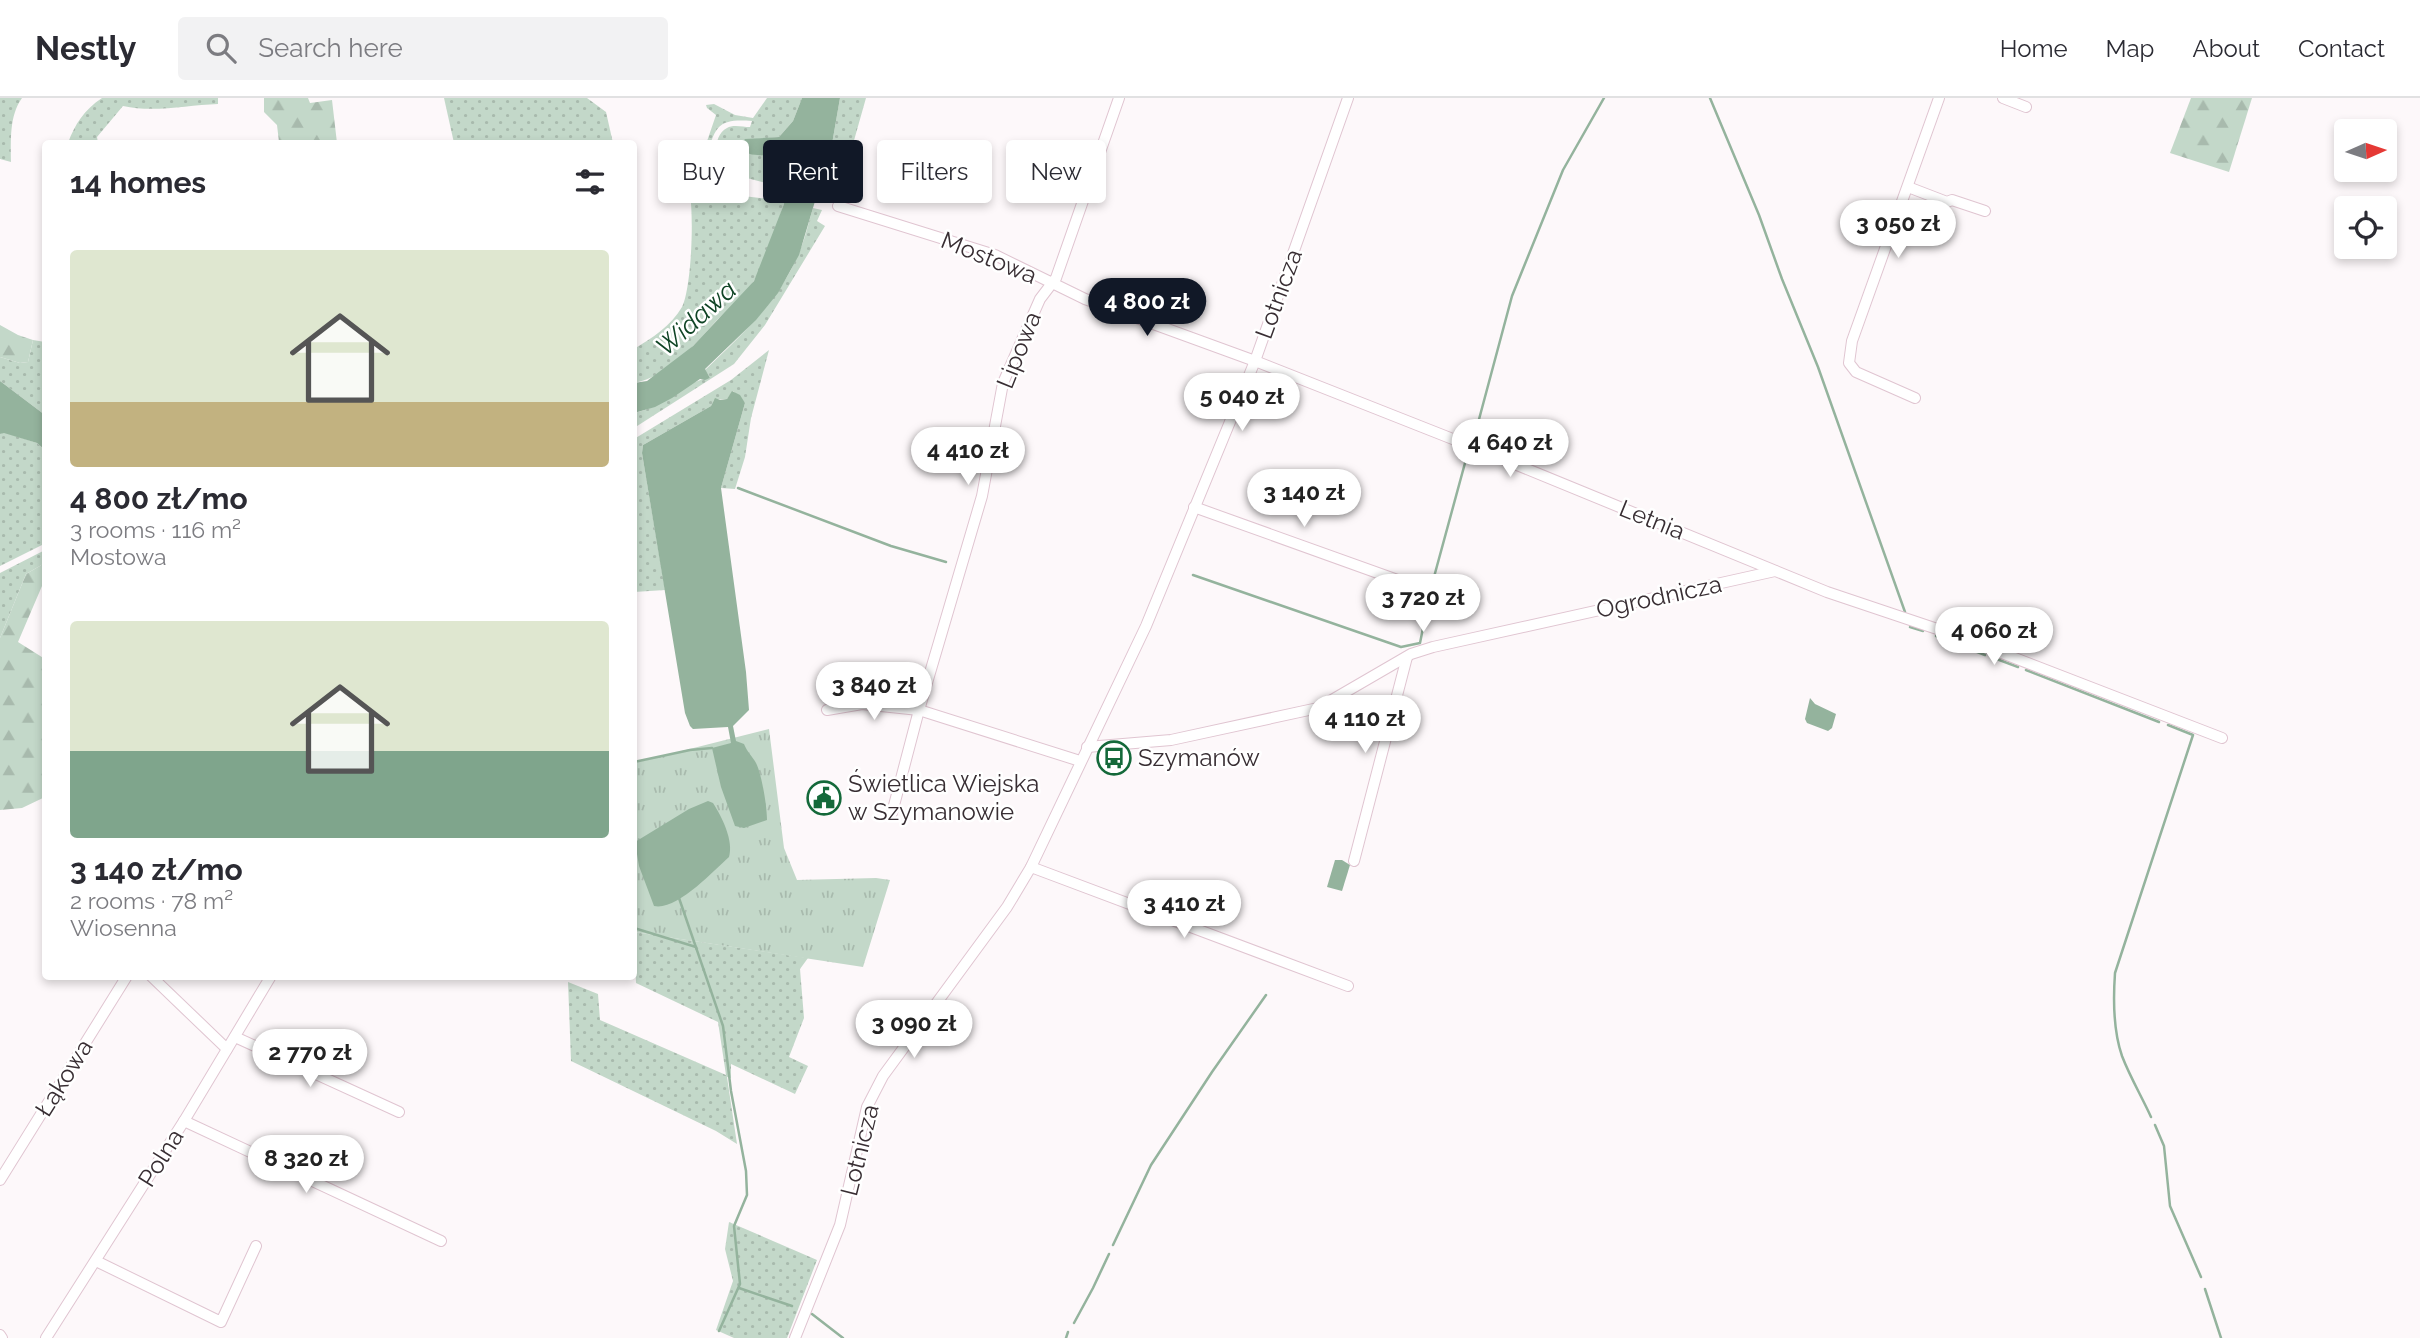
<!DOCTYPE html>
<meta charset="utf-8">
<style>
body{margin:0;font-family:Raleway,sans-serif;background:#f2f2f3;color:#2b2b33;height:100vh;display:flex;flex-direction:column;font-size:26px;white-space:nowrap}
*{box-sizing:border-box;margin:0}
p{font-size:23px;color:#7c7c81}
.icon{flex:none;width:38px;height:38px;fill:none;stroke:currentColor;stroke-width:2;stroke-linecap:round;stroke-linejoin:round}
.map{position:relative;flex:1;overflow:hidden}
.drawer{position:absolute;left:42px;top:42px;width:595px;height:840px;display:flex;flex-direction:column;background:#fff;border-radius:7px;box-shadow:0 4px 10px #0003}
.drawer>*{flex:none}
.guide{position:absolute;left:658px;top:42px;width:665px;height:63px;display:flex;gap:14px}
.needle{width:46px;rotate:87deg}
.fabs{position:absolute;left:2334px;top:21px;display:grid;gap:14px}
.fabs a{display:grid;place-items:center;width:63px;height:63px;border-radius:7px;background:#fff;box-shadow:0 4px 10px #0003;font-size:35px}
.price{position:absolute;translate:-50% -60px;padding:0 16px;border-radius:24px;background:#fff;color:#222;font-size:23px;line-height:46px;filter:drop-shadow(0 2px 4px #0008)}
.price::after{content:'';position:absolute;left:50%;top:42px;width:21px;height:16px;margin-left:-10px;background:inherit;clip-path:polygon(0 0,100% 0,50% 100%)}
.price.active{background:#111827;color:#fff}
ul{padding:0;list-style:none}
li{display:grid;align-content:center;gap:14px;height:371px;padding:0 28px}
li span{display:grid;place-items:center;height:217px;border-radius:7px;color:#555}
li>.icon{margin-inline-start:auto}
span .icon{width:126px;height:126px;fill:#fffc;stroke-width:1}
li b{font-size:30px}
h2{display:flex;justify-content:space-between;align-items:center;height:84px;padding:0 28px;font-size:30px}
.chip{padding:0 24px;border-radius:7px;background:#fff;box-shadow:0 4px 10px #0003;font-size:24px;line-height:63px}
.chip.active{background:#111827;color:#fff}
header{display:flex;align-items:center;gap:42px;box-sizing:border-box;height:98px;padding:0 35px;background:#fff;border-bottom:2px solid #e1e1e2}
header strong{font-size:33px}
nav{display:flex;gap:38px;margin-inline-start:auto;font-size:24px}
.search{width:490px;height:63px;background:#f2f2f3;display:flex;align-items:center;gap:18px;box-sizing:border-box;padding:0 24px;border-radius:7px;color:#7c7c81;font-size:26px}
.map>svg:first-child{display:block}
.grass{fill:url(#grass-dots)}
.forest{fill:url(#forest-firs)}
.park{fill:url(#park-tufts)}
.water{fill:#94b39d}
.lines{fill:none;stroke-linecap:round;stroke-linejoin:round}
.stream{stroke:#94b39d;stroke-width:2.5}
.street-casing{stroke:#e0c5d1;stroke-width:12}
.street{stroke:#fff;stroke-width:10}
.labels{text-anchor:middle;stroke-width:5;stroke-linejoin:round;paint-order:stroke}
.street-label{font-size:24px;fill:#382e33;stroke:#fff}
.poi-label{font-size:24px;fill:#382e33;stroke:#fff;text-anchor:start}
.water-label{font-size:26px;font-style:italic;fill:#0f4425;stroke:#fff}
</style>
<header>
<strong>Nestly</strong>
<div class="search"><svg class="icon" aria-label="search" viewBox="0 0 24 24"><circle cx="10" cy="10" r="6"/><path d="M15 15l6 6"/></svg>Search here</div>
<nav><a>Home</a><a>Map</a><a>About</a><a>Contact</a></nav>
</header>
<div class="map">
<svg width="2420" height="1240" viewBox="0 0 2420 1240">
<defs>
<pattern id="grass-dots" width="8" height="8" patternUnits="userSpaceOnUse" patternTransform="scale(1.75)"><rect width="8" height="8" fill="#c3d8c9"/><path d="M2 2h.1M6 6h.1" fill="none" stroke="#a8baad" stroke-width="1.8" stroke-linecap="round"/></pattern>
<pattern id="forest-firs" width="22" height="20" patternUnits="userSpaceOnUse" patternTransform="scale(1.75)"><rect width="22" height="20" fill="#c3d8c9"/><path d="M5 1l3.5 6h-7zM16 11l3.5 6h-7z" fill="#a8baad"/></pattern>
<pattern id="park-tufts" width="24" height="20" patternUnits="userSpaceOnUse" patternTransform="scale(1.75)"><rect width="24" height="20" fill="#c3d8c9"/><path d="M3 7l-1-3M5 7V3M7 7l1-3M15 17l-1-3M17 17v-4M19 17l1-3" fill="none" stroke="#a8baad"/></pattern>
</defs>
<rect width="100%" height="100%" fill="#fdf8fa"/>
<g class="grass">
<path d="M 0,0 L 22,0 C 9,18 11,43 11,64 L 0,61 Z"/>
<path d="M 102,0 L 218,0 L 218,6 C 187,7 154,15 123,8 L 97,39 L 98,45 L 68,45 C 75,26 84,12 102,0 Z"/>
<path d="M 444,0 L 587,0 L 606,14 L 613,45 L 454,45 Z"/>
<path d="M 767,0 L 802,0 L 793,23 L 779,39 L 746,42 L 747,56 L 766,55 L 780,59 L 785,90 L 720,73 C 714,62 713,37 727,30 C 733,26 743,29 750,29 L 752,23 C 722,21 716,25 708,54 L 704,52 L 716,17 L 707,10 L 706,7 L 714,6 L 735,17 L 753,20 Z"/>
<path d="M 840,0 L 866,0 L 840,92 L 829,100 L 817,98 L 832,46 Z"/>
<path d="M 673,70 L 735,97 L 784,103 L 784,106 C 775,131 768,159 755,181 C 746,197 731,209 718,221 C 695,246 668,279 634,285 L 634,251 C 652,240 671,228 682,209 C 692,191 696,97 686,80 C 683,75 678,73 673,70 Z"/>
<path d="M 813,110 L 822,112 L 817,123 L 825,128 L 765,227 L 734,266 L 634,330 L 634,315 C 662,310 682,283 710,280 L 705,272 C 741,237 778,204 798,157 C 805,142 808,126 813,110 Z"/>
<path d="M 33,242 L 45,244 L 45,317 L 0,283 L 0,259 L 20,265 L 28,264 Z"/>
<path d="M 769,252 L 751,320 L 745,359 L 735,391 L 721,390 L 745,305 L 733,293 L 727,301 L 714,302 L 711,308 L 643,347 L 642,355 L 665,492 L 634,494 L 634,341 L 731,282 Z"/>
<path d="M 4,334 L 37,345 L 45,352 L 46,445 L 0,468 L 0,336 Z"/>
<path d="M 45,452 L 45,465 L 26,476 L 0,540 L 0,475 Z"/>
<path d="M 634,834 L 808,860 L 800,871 L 804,920 L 789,959 L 808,968 L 795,996 L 731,966 L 731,980 L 727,979 L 737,1046 L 716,1033 L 571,963 L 568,884 L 598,896 L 600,922 L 726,977 L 718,924 L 636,885 Z"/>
<path d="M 729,1124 L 817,1162 L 787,1240 L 734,1240 L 716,1232 L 733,1183 L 725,1151 Z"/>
</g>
<g class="forest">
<path d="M 264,0 L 308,0 L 310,5 L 332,2 L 337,45 L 279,44 L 277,27 L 264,14 Z"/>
<path d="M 2191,0 L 2252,0 L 2229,74 L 2170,55 Z"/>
<path d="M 0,227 L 18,237 L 33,242 L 28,264 L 20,265 L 0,259 Z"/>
<path d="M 45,465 L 45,481 L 18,544 L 45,561 L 45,699 L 22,710 L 0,712 L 0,540 L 26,476 Z"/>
</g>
<path class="park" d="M 769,631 L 784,750 L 797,782 L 876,780 L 890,782 L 863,869 L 634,834 L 634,665 Z"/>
<g class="water">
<path d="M 802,0 L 840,0 L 832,46 L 799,157 L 778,195 L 756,222 L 705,271 L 710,280 L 705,282 L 700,281 L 672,300 L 655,309 L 634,315 L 634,285 L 647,283 L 693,248 L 754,183 L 784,106 L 785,90 L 781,84 L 782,69 L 780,59 C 767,56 752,59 741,53 L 741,46 L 745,41 L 779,39 L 793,23 Z"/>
<path d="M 0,283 L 45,317 L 45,352 L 37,345 L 4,335 L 0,336 Z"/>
<path d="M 732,293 L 740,297 L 745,305 L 721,390 L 746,574 L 749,612 L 733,628 L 736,643 L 744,646 C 747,654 753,659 756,665 C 762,677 767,709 767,722 L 744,730 L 735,728 L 721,689 L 712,650 L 731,645 L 728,629 L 693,631 L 690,628 L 685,615 L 642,355 L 643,347 L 711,308 L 715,300 L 720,302 L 727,301 Z"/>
<path d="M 1810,600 L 1815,606 L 1836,616 L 1832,630 L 1828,633 L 1807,625 L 1805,621 Z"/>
<path d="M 708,703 L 713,705 C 722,719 734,743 729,759 C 713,773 677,813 654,808 L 639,768 L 635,744 L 689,711 Z"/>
<path d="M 1335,762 L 1342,762 L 1350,767 L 1342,793 L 1327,789 Z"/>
</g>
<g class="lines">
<g class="stream">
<path d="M 1710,0 L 1759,117 L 1782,181 L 1818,269 L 1905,514"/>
<path d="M 1474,340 L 1512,198 L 1563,72 L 1604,0"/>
<path d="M 738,390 L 891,448 L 946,464"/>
<path d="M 1193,477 L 1401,549 L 1420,545 L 1431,490 L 1468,354"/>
<path d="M 1910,529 L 1923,533"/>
<path d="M 1936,538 L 1985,557"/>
<path d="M 1994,560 L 2018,569"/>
<path d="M 2026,572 L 2159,624"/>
<path d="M 634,664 L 690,652 L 712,650"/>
<path d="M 679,800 L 723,928 L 731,993 L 746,1073 L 747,1097 L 734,1128 L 740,1186 L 719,1233"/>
<path d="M 634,830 L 696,849"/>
<path d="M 2151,1019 C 2142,999 2130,979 2122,958 C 2113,932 2113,903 2115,875 L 2193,637 L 2168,627"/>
<path d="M 2155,1027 L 2164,1048 L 2170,1108 L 2201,1179"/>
<path d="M 1113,1147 L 1151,1067 L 1212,974 L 1266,897"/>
<path d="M 739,1190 L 792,1208"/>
<path d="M 2205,1191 L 2221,1240"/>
<path d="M 812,1216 L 843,1240"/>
<path d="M 1074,1225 L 1093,1190 L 1109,1156"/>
<path d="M 1066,1240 L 1068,1234"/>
</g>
<defs>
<g id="street">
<path d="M 2003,0 L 2026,9"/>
<path d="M 1908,89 L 1947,104 L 1952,102 L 1985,113"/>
<path d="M 838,108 L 995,157 L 1085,201 L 1255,263 L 1478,351 L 1827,494 L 1955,537 L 2222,640"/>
<path d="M 1915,300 L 1856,274 L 1849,265 L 1852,243 L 1939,0"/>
<path d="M 1194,409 L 1403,484"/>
<path d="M 827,612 L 862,606 L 919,612 L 1080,663"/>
<path d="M 1087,649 L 1171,642 L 1318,610 L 1411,556 L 1433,549 L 1775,473"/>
<path d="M 892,715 L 919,612 L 982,398 L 1003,285 L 1040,201 L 1056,180 L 1119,0"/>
<path d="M 1354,763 L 1407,559"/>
<path d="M 1031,769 L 1348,888"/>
<path d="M 151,878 L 227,951"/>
<path d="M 235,939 L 399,1014"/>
<path d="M 184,1023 L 441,1143"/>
<path d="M 0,1082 L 127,878"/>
<path d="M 96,1163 L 221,1224 L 256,1148"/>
<path d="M 0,1237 L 2,1240"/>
<path d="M 46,1240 L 184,1023 L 271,878"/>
<path d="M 795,1240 L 840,1127 L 867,1009 L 883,978 L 1007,809 L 1031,769 L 1146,528 L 1255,263 L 1348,0"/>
</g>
</defs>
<use href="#street" class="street-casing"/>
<use href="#street" class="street"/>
</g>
<defs>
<symbol id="bus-ring" viewBox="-11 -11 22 22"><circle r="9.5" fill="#fff" stroke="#14693a" stroke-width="1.5"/><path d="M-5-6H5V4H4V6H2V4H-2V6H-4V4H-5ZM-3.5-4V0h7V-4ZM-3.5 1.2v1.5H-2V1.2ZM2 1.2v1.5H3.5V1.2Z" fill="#14693a"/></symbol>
<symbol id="civic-ring" viewBox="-11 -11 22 22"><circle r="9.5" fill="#fff" stroke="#14693a" stroke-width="1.5"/><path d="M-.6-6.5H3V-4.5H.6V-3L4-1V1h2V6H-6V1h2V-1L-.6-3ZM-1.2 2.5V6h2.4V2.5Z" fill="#14693a"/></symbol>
</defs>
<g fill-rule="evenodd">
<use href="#bus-ring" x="1095" y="641" width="38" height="38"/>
<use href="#civic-ring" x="805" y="681" width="38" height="38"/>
</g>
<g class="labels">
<g class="street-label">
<text transform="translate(989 160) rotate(22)" y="8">Mostowa</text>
<text transform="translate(1279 196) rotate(-70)" y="8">Lotnicza</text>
<text transform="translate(1019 252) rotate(-68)" y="8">Lipowa</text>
<text transform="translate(1652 422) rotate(22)" y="8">Letnia</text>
<text transform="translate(1659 499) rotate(-12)" y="8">Ogrodnicza</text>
<text transform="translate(64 980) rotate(-58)" y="8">Łąkowa</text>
<text transform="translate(860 1052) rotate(-76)" y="8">Lotnicza</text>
<text transform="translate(161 1060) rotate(-58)" y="8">Polna</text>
</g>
<g class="poi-label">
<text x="1138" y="668">Szymanów</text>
<text x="848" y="694">Świetlica Wiejska<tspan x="848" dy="28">w Szymanowie</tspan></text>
</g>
<g class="water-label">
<text transform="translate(696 220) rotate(-42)" y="9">Widawa</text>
</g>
</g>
</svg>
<div class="fabs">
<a><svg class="needle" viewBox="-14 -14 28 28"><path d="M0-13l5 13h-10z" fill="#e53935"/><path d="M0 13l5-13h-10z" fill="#7c7c81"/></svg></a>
<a><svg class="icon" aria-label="locate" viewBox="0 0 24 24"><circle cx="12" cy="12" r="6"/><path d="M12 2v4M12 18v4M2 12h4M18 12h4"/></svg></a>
</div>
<b class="price" style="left:1898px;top:162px">3 050 zł</b>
<b class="price active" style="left:1147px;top:240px">4 800 zł</b>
<b class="price" style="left:1242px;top:335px">5 040 zł</b>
<b class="price" style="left:1510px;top:381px">4 640 zł</b>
<b class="price" style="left:968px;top:389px">4 410 zł</b>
<b class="price" style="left:1304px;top:431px">3 140 zł</b>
<b class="price" style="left:1423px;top:536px">3 720 zł</b>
<b class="price" style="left:1994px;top:569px">4 060 zł</b>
<b class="price" style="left:874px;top:624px">3 840 zł</b>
<b class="price" style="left:1365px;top:657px">4 110 zł</b>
<b class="price" style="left:1184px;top:842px">3 410 zł</b>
<b class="price" style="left:914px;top:962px">3 090 zł</b>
<b class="price" style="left:310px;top:991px">2 770 zł</b>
<b class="price" style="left:306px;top:1097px">8 320 zł</b>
<div class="guide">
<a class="chip">Buy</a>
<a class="chip active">Rent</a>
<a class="chip">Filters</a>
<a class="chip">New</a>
</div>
<section class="drawer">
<h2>14 homes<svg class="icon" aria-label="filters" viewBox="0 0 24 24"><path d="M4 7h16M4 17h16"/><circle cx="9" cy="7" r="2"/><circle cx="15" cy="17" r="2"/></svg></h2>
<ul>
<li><span style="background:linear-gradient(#dfe7d0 70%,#c2b280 0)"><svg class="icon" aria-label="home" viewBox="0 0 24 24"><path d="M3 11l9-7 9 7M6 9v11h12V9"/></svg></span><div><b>4 800 zł/mo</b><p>3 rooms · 116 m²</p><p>Mostowa</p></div></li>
<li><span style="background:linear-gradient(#dfe7d0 60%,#7fa58c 0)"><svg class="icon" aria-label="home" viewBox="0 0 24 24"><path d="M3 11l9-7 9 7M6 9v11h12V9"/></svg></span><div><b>3 140 zł/mo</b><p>2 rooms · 78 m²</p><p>Wiosenna</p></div></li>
</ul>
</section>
</div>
